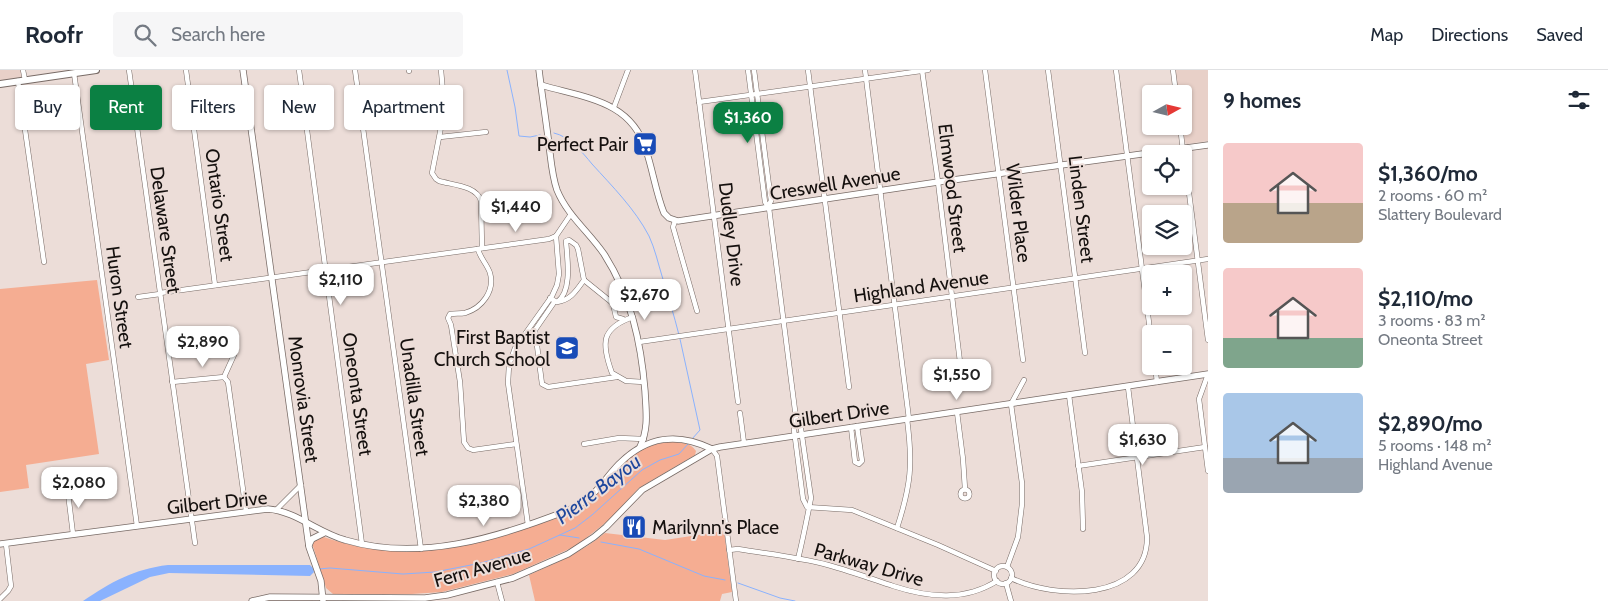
<!DOCTYPE html>
<meta charset="utf-8">
<style>
body{margin:0;font-family:Cabin,sans-serif;background:#f6f6f7;color:#1f2937;height:100vh;display:flex;flex-direction:column;font-size:19px;white-space:nowrap}
*{box-sizing:border-box;margin:0}
p{font-size:16px;color:#747a83}
.icon{flex:none;width:28px;height:28px;fill:none;stroke:currentColor;stroke-width:2;stroke-linecap:round;stroke-linejoin:round}
.map{position:relative;flex:1;overflow:hidden}
.drawer{display:flex;flex-direction:column;background:#fff;width:400px}
.drawer>*{flex:none}
.top-card{position:absolute;left:15px;top:15px;width:475px;height:45px;display:flex;gap:10px}
.needle{width:32px;rotate:82deg}
.tools{position:absolute;left:1142px;top:15px;display:grid;gap:10px}
.tools a{display:grid;place-items:center;width:50px;height:50px;border-radius:5px;background:#fff;box-shadow:0 1px 4px #0004;font-size:25px}
.price{position:absolute;translate:-50% -42px;padding:0 11px;border-radius:10px;background:#fff;color:#222;font-size:16px;line-height:32px;filter:drop-shadow(0 1px 2px #0008)}
.price::after{content:'';position:absolute;left:50%;top:30px;width:15px;height:11px;margin-left:-8px;background:inherit;clip-path:polygon(0 0,100% 0,50% 100%)}
.price.active{background:#0b8043;color:#fff}
ul{padding:0;list-style:none}
li{display:flex;align-items:center;gap:15px;height:125px;padding:0 15px}
li span{display:grid;place-items:center;flex:none;width:140px;height:100px;border-radius:5px;color:#555}
li>.icon{margin-inline-start:auto}
span .icon{width:60px;height:60px;fill:#fffc;stroke-width:1}
li b{font-size:21px}
h2{display:flex;justify-content:space-between;align-items:center;height:60px;padding:0 15px;font-size:21px}
.chip{padding:0 18px;border-radius:5px;background:#fff;box-shadow:0 1px 4px #0004;font-size:18px;line-height:45px}
.chip.active{background:#0b8043;color:#fff}
header{display:flex;align-items:center;gap:30px;box-sizing:border-box;height:70px;padding:0 25px;background:#fff;border-bottom:1px solid #e0e1e3}
header strong{font-size:24px}
nav{display:flex;gap:28px;margin-inline-start:auto;font-size:18px}
.search{width:350px;height:45px;background:#f6f6f7;display:flex;align-items:center;gap:12px;box-sizing:border-box;padding:0 18px;border-radius:5px;color:#747a83;font-size:19px}
main{display:flex;flex:1;min-height:0}
.map>svg:first-child{display:block}
.built{fill:#e8d0c8}
.green{fill:#f5ad92}
.water{fill:#8ab2fe}
.lines{fill:none;stroke-linecap:round;stroke-linejoin:round}
.stream{stroke:#8ab2fe;stroke-width:1}
.minor-casing{stroke:#786b66;stroke-width:5.5}
.tertiary-casing{stroke:#786b66;stroke-width:7}
.secondary-casing{stroke:#786b66;stroke-width:8}
.minor{stroke:#fff;stroke-width:4.5}
.tertiary{stroke:#fff;stroke-width:5.5}
.secondary{stroke:#fff;stroke-width:6}
.labels{text-anchor:middle;stroke-width:4;stroke-linejoin:round;paint-order:stroke}
.poi-label{font-size:19px;fill:#15100e;stroke:#ecddd8;text-anchor:end}
.street-label{font-size:19px;fill:#15100e;stroke:#ecddd8}
.water-label{font-size:20px;font-style:italic;fill:#1e479d;stroke:#ecddd8}
</style>
<header>
<strong>Roofr</strong>
<div class="search"><svg class="icon" aria-label="search" viewBox="0 0 24 24"><circle cx="10" cy="10" r="6"/><path d="M15 15l6 6"/></svg>Search here</div>
<nav><a>Map</a><a>Directions</a><a>Saved</a></nav>
</header>
<main>
<div class="map">
<svg width="1208" height="531" viewBox="0 0 1208 531">
<rect width="100%" height="100%" fill="#ecddd8"/>
<g class="built">
<path d="M 0,0 L 21,0 L 22,6 L 20,8 L 0,11 Z"/>
<path d="M 1175,0 L 1208,0 L 1208,71 L 1187,74 L 1185,72 L 1182,56 L 1184,56 L 1184,24 L 1178,24 Z"/>
</g>
<g class="green">
<path d="M 97,210 L 109,290 L 86,294 L 99,384 L 26,395 L 29,418 L 0,422 L 0,219 Z"/>
<path d="M 665,372 C 675,372 690,371 696,381 L 695,385 L 639,418 L 609,450 L 576,476 L 513,504 L 442,522 L 412,524 L 333,524 L 326,518 L 312,473 L 313,470 L 321,466 C 394,492 455,481 526,458 C 545,452 566,447 582,436 C 605,419 619,393 643,379 C 649,375 658,374 665,372 Z"/>
<path d="M 724,461 L 732,522 L 722,524 L 720,531 L 535,531 L 529,505 C 556,493 582,482 605,463 L 665,470 Z"/>
</g>
<path class="water" d="M 168,495 L 310,495 L 313,498 L 314,502 L 310,506 L 169,503 L 150,507 L 100,531 L 83,531 C 111,512 134,499 168,495 Z"/>
<g class="lines">
<g class="stream">
<path d="M 507,0 L 515,37 L 519,66 L 530,67 L 540,65"/>
<path d="M 554,63 C 569,66 583,83 592,94 C 612,116 635,139 649,166 C 655,179 658,193 662,206 C 668,226 674,245 679,265"/>
<path d="M 680,269 L 700,360 L 692,369"/>
<path d="M 560,465 L 579,468"/>
<path d="M 601,472 L 639,479 L 704,506 L 725,510"/>
<path d="M 319,499 L 330,498 L 403,504 L 435,502 L 481,493 L 529,479 L 575,458 L 592,445 L 642,400 L 660,390 L 679,384 L 688,374"/>
<path d="M 738,513 L 780,528 L 795,531"/>
</g>
<defs>
<g id="minor">
<path d="M 23,0 L 25,10"/>
<path d="M 129,0 L 195,473"/>
<path d="M 186,0 L 215,215"/>
<path d="M 299,0 L 362,474"/>
<path d="M 355,0 L 421,479"/>
<path d="M 409,0 L 409,1"/>
<path d="M 441,0 L 444,33 L 443,47 L 432,103 L 436,109 L 439,111 C 453,115 477,116 481,131 L 482,178"/>
<path d="M 695,0 L 738,332"/>
<path d="M 748,0 L 765,132 L 769,138 L 796,348 L 801,359 L 811,428 C 807,448 803,469 798,489"/>
<path d="M 754,0 L 771,131 L 768,136"/>
<path d="M 808,0 L 849,317"/>
<path d="M 865,0 L 909,349"/>
<path d="M 922,0 L 938,112 L 961,300"/>
<path d="M 985,0 L 1023,290"/>
<path d="M 1048,0 L 1085,283"/>
<path d="M 1116,0 L 1151,268"/>
<path d="M 1173,0 L 1176,24"/>
<path d="M 74,3 L 137,456"/>
<path d="M 18,11 L 44,192"/>
<path d="M 699,32 L 928,0"/>
<path d="M 614,37 L 628,0"/>
<path d="M 1180,56 L 1183,80"/>
<path d="M 440,67 L 486,62"/>
<path d="M 1184,84 L 1208,270"/>
<path d="M 675,151 L 673,157 L 697,241"/>
<path d="M 478,179 C 480,188 487,194 490,203 C 495,221 482,238 465,243 C 460,244 455,243 450,244 L 448,248 L 451,255 L 460,312 L 464,372 L 468,378 L 473,380 L 516,374"/>
<path d="M 584,210 L 610,231 L 613,234 L 616,247 L 623,249"/>
<path d="M 160,223 L 549,169 L 556,166"/>
<path d="M 138,227 L 160,224"/>
<path d="M 550,228 L 555,231 L 535,260 L 542,314 L 548,317 L 617,307"/>
<path d="M 554,231 L 557,232 C 573,221 567,187 566,171 L 569,170 L 576,175 L 578,179 L 584,210 C 576,221 571,230 557,232"/>
<path d="M 633,247 C 601,258 601,273 612,303 L 626,311 L 644,312"/>
<path d="M 639,272 L 1208,189"/>
<path d="M 1155,296 L 1157,312"/>
<path d="M 1208,304 L 1199,329 L 1208,401"/>
<path d="M 224,307 L 228,312 L 246,441"/>
<path d="M 172,312 L 224,307 L 234,285"/>
<path d="M 1069,325 L 1082,422 L 1083,459"/>
<path d="M 957,342 L 963,389 L 965,419"/>
<path d="M 740,343 L 744,373"/>
<path d="M 796,348 L 794,360 L 803,429 L 807,437 L 852,440 L 938,475 L 996,501"/>
<path d="M 851,357 L 855,392 L 859,394 L 862,391 L 857,356"/>
<path d="M 584,374 L 619,368 L 644,369"/>
<path d="M 712,379 L 717,386 L 736,531"/>
<path d="M 1078,396 L 1205,377"/>
<path d="M 67,415 L 73,464"/>
<circle cx="965" cy="424" r="4.5"/>
<path d="M 276,440 L 301,415"/>
<path d="M 528,455 L 508,313 L 509,295 L 515,278 L 552,226 L 557,215 L 559,204 L 556,166 L 571,144"/>
<path d="M 897,458 C 911,415 913,394 907,349"/>
<path d="M 729,480 L 738,479 C 768,484 799,487 828,495 C 850,501 872,509 893,516 C 930,528 965,531 997,511"/>
<circle cx="1003" cy="505" r="9"/>
<path d="M 1007,497 L 1018,467 L 1022,434 L 1022,413 L 1011,334 L 1024,310"/>
<path d="M 1011,508 C 1055,530 1148,531 1147,467 L 1128,317"/>
<path d="M 497,512 L 502,531"/>
<path d="M 1006,513 L 1011,531"/>
<path d="M 0,529 L 8,521 L 11,516 L 6,474"/>
</g>
<g id="tertiary">
<path d="M 243,0 L 309,477 L 321,511 L 323,531"/>
<path d="M 539,0 C 542,25 546,50 549,75 C 551,90 552,106 557,120 C 567,145 589,162 604,184 C 631,226 641,272 645,321 C 646,341 649,358 640,377"/>
<path d="M 541,15 C 584,28 631,30 646,80 C 653,101 656,123 664,143 L 669,148 L 678,151 L 938,112 L 1208,75"/>
<path d="M 0,474 L 268,439 C 295,441 319,463 345,470 C 419,492 497,468 566,441 C 594,430 600,414 619,394 C 647,366 677,362 712,379"/>
<path d="M 309,475 L 312,469 L 324,463"/>
<path d="M 252,531 L 270,527 L 425,528 L 447,525 L 513,508 L 568,484 L 594,467 L 606,457 L 642,420 L 712,379 L 720,377 L 1208,304"/>
</g>
<path id="secondary" d="M 0,14 L 96,0"/>
</defs>
<use href="#minor" class="minor-casing"/>
<use href="#tertiary" class="tertiary-casing"/>
<use href="#secondary" class="secondary-casing"/>
<use href="#minor" class="minor"/>
<use href="#tertiary" class="tertiary"/>
<use href="#secondary" class="secondary"/>
</g>
<defs>
<symbol id="supermarket-square" viewBox="-11 -11 22 22"><rect x="-9" y="-9" width="18" height="18" rx="4" fill="#184bb7" stroke="#ecddd8"/><path d="M-6-5.5h2.5l.6 2H6L4.5 2H-2.5L-4.4-4H-6ZM-1.5 3.2a1.3 1.3 0 1 0 .1 0ZM3 3.2a1.3 1.3 0 1 0 .1 0Z" fill="#fff"/></symbol>
<symbol id="school-square" viewBox="-11 -11 22 22"><rect x="-9" y="-9" width="18" height="18" rx="4" fill="#184bb7" stroke="#ecddd8"/><path d="M0-5L7-2L0 1L-7-2ZM-4 1L0 2.5L4 1V4Q0 6-4 4Z" fill="#fff"/></symbol>
<symbol id="restaurant-square" viewBox="-11 -11 22 22"><rect x="-9" y="-9" width="18" height="18" rx="4" fill="#184bb7" stroke="#ecddd8"/><path d="M-5-6h1v4h1v-4h1v4h1v-4h1v5L-1.5 .5V6h-2V.5L-5-1ZM5-6V6H3V1.5H1.5Q1.5-4 5-6Z" fill="#fff"/></symbol>
</defs>
<g fill-rule="evenodd">
<use href="#supermarket-square" x="631" y="60" width="28" height="28"/>
<use href="#school-square" x="553" y="264" width="28" height="28"/>
<use href="#restaurant-square" x="620" y="443" width="28" height="28"/>
</g>
<g class="labels">
<g class="poi-label">
<text x="628" y="81">Perfect Pair</text>
<text x="550" y="274">First Baptist<tspan x="550" dy="22">Church School</tspan></text>
<text x="652" y="464" text-anchor="start">Marilynn's Place</text>
</g>
<g class="street-label">
<text transform="translate(835 113) rotate(-9)" y="7">Creswell Avenue</text>
<text transform="translate(953 118) rotate(83)" y="7">Elmwood Street</text>
<text transform="translate(220 135) rotate(82)" y="7">Ontario Street</text>
<text transform="translate(1082 139) rotate(83)" y="7">Linden Street</text>
<text transform="translate(1019 143) rotate(83)" y="7">Wilder Place</text>
<text transform="translate(166 160) rotate(82)" y="7">Delaware Street</text>
<text transform="translate(732 164) rotate(83)" y="7">Dudley Drive</text>
<text transform="translate(921 216) rotate(-8)" y="7">Highland Avenue</text>
<text transform="translate(120 227) rotate(82)" y="7">Huron Street</text>
<text transform="translate(358 324) rotate(82)" y="7">Oneonta Street</text>
<text transform="translate(415 327) rotate(82)" y="7">Unadilla Street</text>
<text transform="translate(304 329) rotate(82)" y="7">Monrovia Street</text>
<text transform="translate(839 344) rotate(-8)" y="7">Gilbert Drive</text>
<text transform="translate(217 432) rotate(-6)" y="7">Gilbert Drive</text>
<text transform="translate(869 494) rotate(16)" y="7">Parkway Drive</text>
<text transform="translate(482 497) rotate(-16)" y="7">Fern Avenue</text>
</g>
<g class="water-label">
<text transform="translate(598 419) rotate(-37)" y="7">Pierre Bayou</text>
</g>
</g>
</svg>
<div class="tools">
<a><svg class="needle" viewBox="-14 -14 28 28"><path d="M0-13l5 13h-10z" fill="#e53935"/><path d="M0 13l5-13h-10z" fill="#747a83"/></svg></a>
<a><svg class="icon" aria-label="locate" viewBox="0 0 24 24"><circle cx="12" cy="12" r="6"/><path d="M12 2v4M12 18v4M2 12h4M18 12h4"/></svg></a>
<a><svg class="icon" aria-label="layers" viewBox="0 0 24 24"><path d="M12 4l9 5-9 5-9-5zM3 14l9 5 9-5"/></svg></a>
<a>+</a>
<a>−</a>
</div>
<b class="price active" style="left:748px;top:74px">$1,360</b>
<b class="price" style="left:516px;top:163px">$1,440</b>
<b class="price" style="left:341px;top:236px">$2,110</b>
<b class="price" style="left:645px;top:251px">$2,670</b>
<b class="price" style="left:203px;top:298px">$2,890</b>
<b class="price" style="left:957px;top:331px">$1,550</b>
<b class="price" style="left:1143px;top:396px">$1,630</b>
<b class="price" style="left:79px;top:439px">$2,080</b>
<b class="price" style="left:484px;top:457px">$2,380</b>
<div class="top-card">
<a class="chip">Buy</a>
<a class="chip active">Rent</a>
<a class="chip">Filters</a>
<a class="chip">New</a>
<a class="chip">Apartment</a>
</div>
</div>
<section class="drawer">
<h2>9 homes<svg class="icon" aria-label="filters" viewBox="0 0 24 24"><path d="M4 7h16M4 17h16"/><circle cx="9" cy="7" r="2"/><circle cx="15" cy="17" r="2"/></svg></h2>
<ul>
<li><span style="background:linear-gradient(#f6c9c9 60%,#b9a48a 0)"><svg class="icon" aria-label="home" viewBox="0 0 24 24"><path d="M3 11l9-7 9 7M6 9v11h12V9"/></svg></span><div><b>$1,360/mo</b><p>2 rooms · 60 m²</p><p>Slattery Boulevard</p></div></li>
<li><span style="background:linear-gradient(#f6c9c9 70%,#7fa58c 0)"><svg class="icon" aria-label="home" viewBox="0 0 24 24"><path d="M3 11l9-7 9 7M6 9v11h12V9"/></svg></span><div><b>$2,110/mo</b><p>3 rooms · 83 m²</p><p>Oneonta Street</p></div></li>
<li><span style="background:linear-gradient(#a9c7e8 65%,#9aa5b1 0)"><svg class="icon" aria-label="home" viewBox="0 0 24 24"><path d="M3 11l9-7 9 7M6 9v11h12V9"/></svg></span><div><b>$2,890/mo</b><p>5 rooms · 148 m²</p><p>Highland Avenue</p></div></li>
</ul>
</section>
</main>
